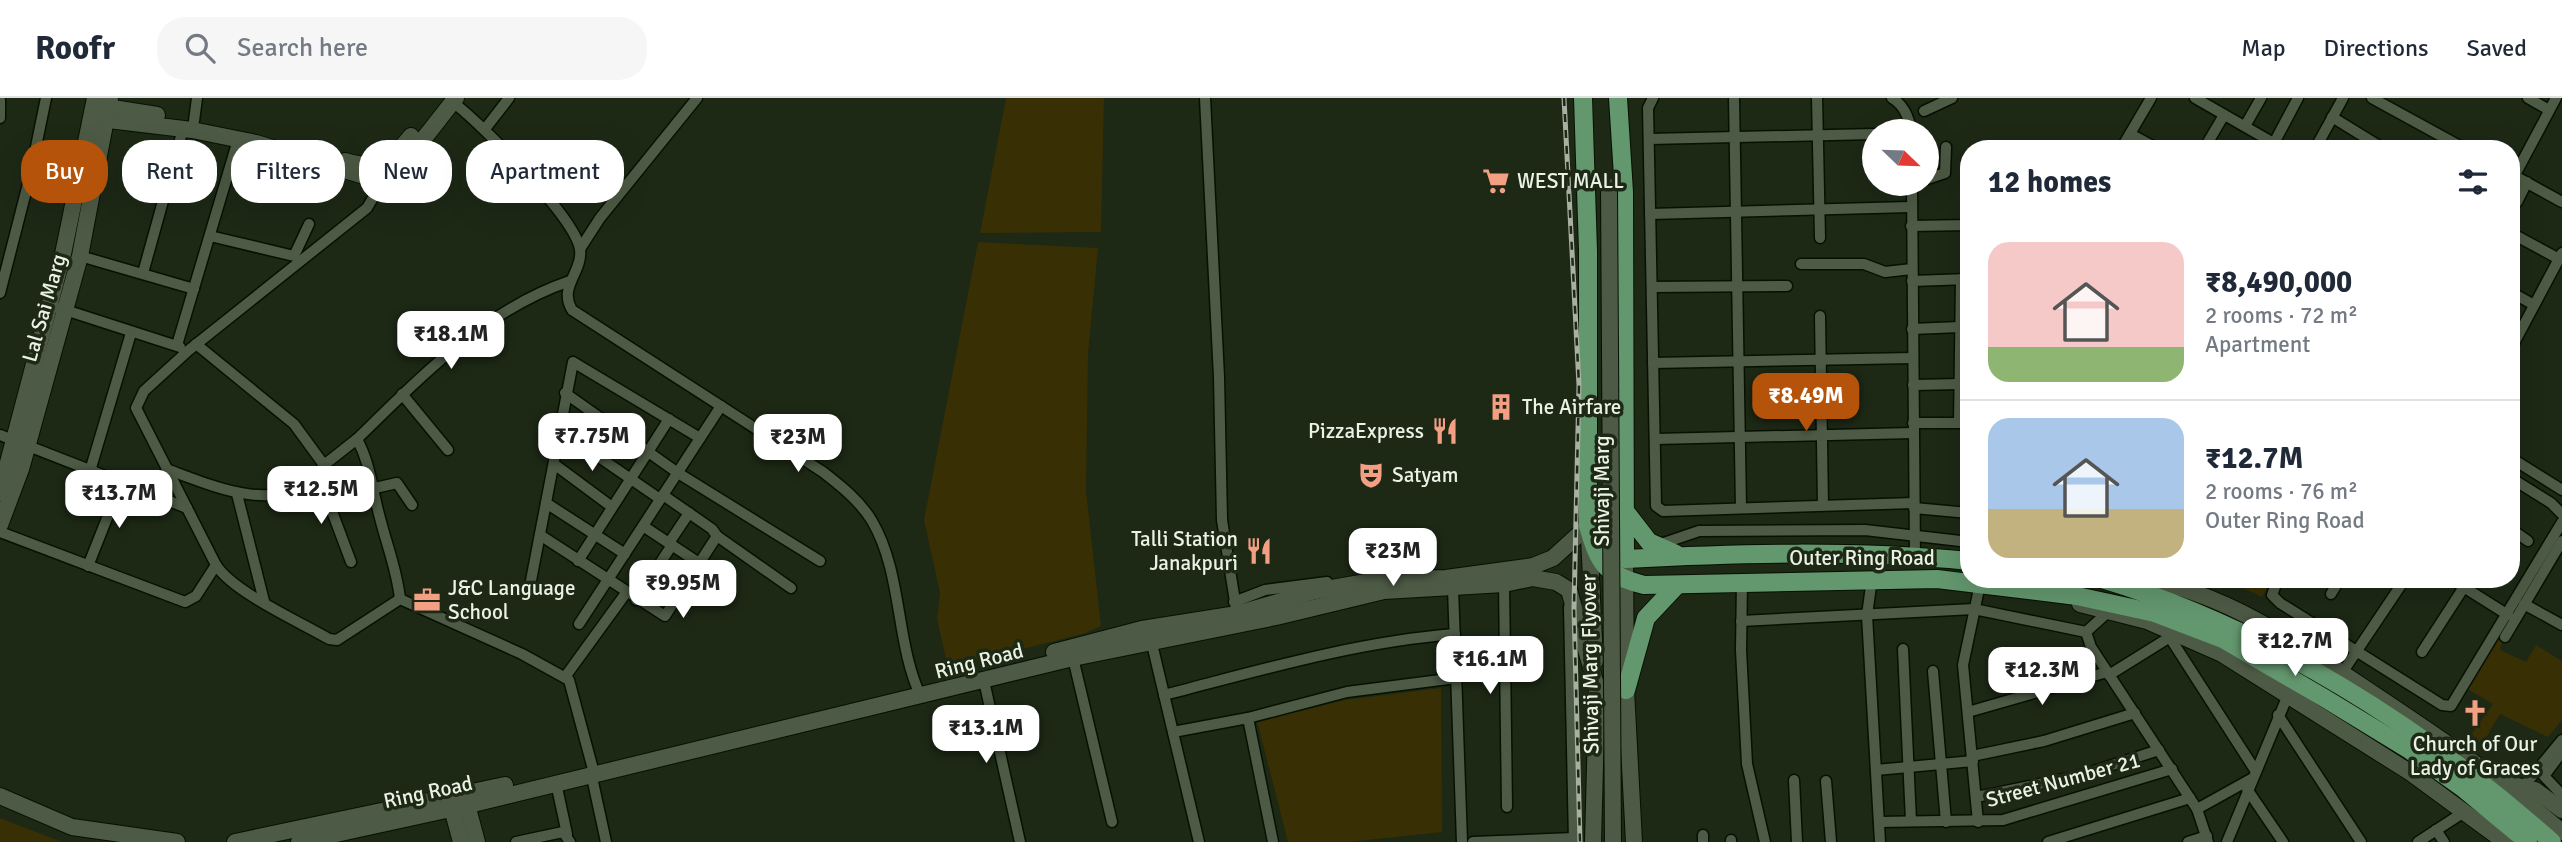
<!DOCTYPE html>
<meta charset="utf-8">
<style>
body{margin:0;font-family:Signika,sans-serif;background:#f6f6f7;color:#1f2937;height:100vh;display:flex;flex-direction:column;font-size:26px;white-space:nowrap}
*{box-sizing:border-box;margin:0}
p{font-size:23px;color:#747a83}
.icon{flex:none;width:38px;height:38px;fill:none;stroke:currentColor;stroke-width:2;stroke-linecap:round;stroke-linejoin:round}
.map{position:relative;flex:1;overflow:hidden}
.drawer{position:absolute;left:1960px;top:42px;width:560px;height:448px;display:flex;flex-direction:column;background:#fff;border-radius:28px;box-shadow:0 7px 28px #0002}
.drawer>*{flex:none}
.hud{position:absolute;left:21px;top:42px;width:665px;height:63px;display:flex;gap:14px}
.needle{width:46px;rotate:113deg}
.buttons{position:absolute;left:1862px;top:21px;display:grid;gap:14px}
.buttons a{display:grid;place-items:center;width:77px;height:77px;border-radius:50%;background:#fff;box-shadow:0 7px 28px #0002;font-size:35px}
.price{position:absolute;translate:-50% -60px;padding:0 16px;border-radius:14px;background:#fff;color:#222;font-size:23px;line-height:46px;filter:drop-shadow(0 2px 4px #0008)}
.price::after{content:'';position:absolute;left:50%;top:42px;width:21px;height:16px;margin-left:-10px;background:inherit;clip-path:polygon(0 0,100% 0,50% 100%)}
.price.active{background:#b45309;color:#fff}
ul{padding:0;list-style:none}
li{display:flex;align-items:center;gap:21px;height:175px;padding:0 28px}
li+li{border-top:2px solid #e0e1e3}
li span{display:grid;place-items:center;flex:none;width:196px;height:140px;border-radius:21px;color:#555}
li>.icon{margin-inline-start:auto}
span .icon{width:84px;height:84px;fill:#fffc;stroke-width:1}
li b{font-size:30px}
h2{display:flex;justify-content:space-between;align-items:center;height:84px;padding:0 28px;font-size:30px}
.tag{padding:0 24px;border-radius:28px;background:#fff;box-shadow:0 7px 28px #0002;font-size:24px;line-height:63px}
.tag.active{background:#b45309;color:#fff}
header{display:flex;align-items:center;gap:42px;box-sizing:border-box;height:98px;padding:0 35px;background:#fff;border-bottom:2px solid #e0e1e3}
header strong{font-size:33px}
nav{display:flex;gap:38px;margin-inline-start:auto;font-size:24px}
.search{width:490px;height:63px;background:#f6f6f7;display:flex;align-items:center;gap:18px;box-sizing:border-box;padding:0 24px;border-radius:28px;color:#747a83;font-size:26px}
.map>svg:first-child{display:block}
.green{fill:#382f05}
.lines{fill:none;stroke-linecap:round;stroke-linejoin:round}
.street-casing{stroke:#071102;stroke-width:13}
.secondary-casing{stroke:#071102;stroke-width:18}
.primary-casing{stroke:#071102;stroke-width:20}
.street{stroke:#4d5a45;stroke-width:10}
.secondary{stroke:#4d5a45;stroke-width:16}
.primary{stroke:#63976e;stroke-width:18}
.rail-casing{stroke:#a7b0a1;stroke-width:5}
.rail{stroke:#1d2815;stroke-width:2.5;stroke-dasharray:8;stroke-linecap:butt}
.secondary-bridge-casing{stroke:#071102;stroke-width:18;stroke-linecap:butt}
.secondary-bridge{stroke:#4d5a45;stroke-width:16}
.labels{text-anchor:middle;stroke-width:7;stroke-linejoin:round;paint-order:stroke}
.poi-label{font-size:21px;fill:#eaf2e5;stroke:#1d2815;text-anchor:start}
.street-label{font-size:21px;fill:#eaf2e5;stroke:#1d2815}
</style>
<header>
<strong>Roofr</strong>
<div class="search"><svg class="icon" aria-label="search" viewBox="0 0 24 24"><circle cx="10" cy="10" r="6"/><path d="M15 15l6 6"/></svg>Search here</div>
<nav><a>Map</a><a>Directions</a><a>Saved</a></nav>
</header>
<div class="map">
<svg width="2562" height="744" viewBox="0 0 2562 744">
<rect width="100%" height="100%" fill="#1d2815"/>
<g class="green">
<path d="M 1006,0 L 1104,0 L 1101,134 L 980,135 Z"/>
<path d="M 978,144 L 1098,150 L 1088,256 L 1086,393 L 1101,528 L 1086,535 L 948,570 L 937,521 L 940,495 L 924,422 Z"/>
<path d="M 2224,481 L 2272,481 L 2262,499 Z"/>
<path d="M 2495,540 L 2502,544 L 2500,552 L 2526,564 L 2536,547 L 2562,563 L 2562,622 L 2548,639 L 2500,616 L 2482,646 L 2470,638 L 2493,606 L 2464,589 Z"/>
<path d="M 1441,590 L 1442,734 L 1348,744 L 1288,744 L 1257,623 L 1345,602 Z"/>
<path d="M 0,720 L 62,744 L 0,744 Z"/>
</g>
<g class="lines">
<defs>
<g id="street">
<path d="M 1205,0 L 1219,279 L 1222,422 L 1237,516"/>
<path d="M 1653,0 L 1648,10 L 1656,408 L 1663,413 L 1914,405"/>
<path d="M 1734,0 L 1741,410"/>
<path d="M 1817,0 L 1820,140"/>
<path d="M 1892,0 C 1905,8 1908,19 1912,33"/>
<path d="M 2195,0 L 2284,51"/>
<path d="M 2372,0 L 2465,51"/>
<path d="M 2528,0 L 2549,12"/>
<path d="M 0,2 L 0,20"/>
<path d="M 450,2 C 479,23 574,118 580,151 C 583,174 558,189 572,212 L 823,374 C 841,388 860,403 872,423 C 903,476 895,544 921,599"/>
<path d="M 1924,13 L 1952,0"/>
<path d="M 2332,19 L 2384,51"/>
<path d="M 194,23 L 197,0"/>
<path d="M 2245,28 L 2261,0"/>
<path d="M 485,31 L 509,0"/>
<path d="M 2130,36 L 2158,51"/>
<path d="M 1649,41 L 1874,36"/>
<path d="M 2274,45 L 2298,0"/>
<path d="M 2121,51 L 2151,0"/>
<path d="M 2204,51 L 2224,17"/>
<path d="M 2315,51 L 2343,0"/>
<path d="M 387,76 L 367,110 L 189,252 L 144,293 L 136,310 L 216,467 C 233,494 300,524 329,541 L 337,542 L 400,501"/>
<path d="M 2511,76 L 2562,104"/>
<path d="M 2515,77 L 2556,0"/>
<path d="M 1927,81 L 1945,75 L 1946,49"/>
<path d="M 1912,86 L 1915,458"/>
<path d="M 2511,107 L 2517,104 L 2527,84"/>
<path d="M 1650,116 L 1911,109"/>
<path d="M 1911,128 L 1969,127"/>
<path d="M 2511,135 L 2559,161"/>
<path d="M 210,138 L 294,158 L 309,126"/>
<path d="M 580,151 L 600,120 L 697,0"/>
<path d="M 80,158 L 194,191"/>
<path d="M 1801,166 L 1864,166 L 1885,174 L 1912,171"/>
<path d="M 143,175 L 183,31"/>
<path d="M 1912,183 L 1969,181"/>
<path d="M 1652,189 L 1787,188"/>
<path d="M 2511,194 L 2534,207"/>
<path d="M 0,195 L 30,78 L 46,0"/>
<path d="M 59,210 L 180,249"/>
<path d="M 1820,218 L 1823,407"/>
<path d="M 1912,231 L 1960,229"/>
<path d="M 196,246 L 294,326 L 324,367"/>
<path d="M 177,247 L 238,42"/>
<path d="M 2511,251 L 2562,155"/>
<path d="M 1653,265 L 1913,260"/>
<path d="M 1913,287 L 1960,286"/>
<path d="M 565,295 L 678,375 L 820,463"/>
<path d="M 402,296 L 448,352"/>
<path d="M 1913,325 L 1969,325"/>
<path d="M 1959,325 L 1961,181"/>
<path d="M 558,331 L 660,401"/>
<path d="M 0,337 L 187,410"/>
<path d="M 1655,341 L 1913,335"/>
<path d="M 2511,360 L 2562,392"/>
<path d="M 554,366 L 612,409"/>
<path d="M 169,372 C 226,393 261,409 321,386"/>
<path d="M 90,373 L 131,235"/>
<path d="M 2511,380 L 2551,405 L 2562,416"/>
<path d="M 375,390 L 397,385 L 412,407"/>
<path d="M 237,396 L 264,503"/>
<path d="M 546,405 L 625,456"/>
<path d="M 1914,410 L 1969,415"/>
<path d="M 643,428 L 720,479"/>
<path d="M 2511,431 L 2528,443"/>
<path d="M 0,434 L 185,504 L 196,498 L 216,467"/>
<path d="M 540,437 L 665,518 L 717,438 L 712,431 L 663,397"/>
<path d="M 717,438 L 791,490"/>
<path d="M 669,445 L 689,415"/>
<path d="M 1655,448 L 1699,433 L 1865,432 L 1969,444"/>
<path d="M 578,463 L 669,321"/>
<path d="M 351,464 L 318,376 L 324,367 L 357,341"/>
<path d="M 88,468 L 121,385"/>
<path d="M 1872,481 L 1867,517 L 1880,744"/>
<path d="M 2278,481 L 2272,497 L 2280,505 L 2442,607 L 2451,608 L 2562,424"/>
<path d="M 2451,481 L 2508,517"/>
<path d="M 1742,484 L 1741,552 L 1747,666 L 1765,744"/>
<path d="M 1504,486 L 1507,709"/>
<path d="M 1453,490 L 1462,744"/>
<path d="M 529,493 L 573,264 L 700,340"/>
<path d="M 2331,496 L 2340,481"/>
<path d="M 400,501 C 397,472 387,448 380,420 C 372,392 371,367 357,341 C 420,280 484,212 570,183"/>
<path d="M 400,501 L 522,556 L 569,582 L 594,675"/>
<path d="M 636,502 L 672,447"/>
<path d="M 1234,504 L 1265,492 L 1327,484"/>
<path d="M 2524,506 L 2562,527"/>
<path d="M 1569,509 L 1574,744"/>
<path d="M 2108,514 L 2086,534 L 2091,549 L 2197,711 L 2208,744"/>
<path d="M 1741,523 L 1974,511 L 2086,534"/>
<path d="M 579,526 L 721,308"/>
<path d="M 2165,532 L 2255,672"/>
<path d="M 2505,539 L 2562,443"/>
<path d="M 1152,546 L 1199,744"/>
<path d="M 1903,551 L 1911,723"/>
<path d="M 2422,554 L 2464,489"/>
<path d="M 1073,560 L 1112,724"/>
<path d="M 1933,573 L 1946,724"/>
<path d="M 2342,575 L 2405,481"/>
<path d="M 2109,577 L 2170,539"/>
<path d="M 565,579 L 626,495"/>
<path d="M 984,583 L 1020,744"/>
<path d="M 1164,597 C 1261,572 1355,544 1455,536"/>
<path d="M 1968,614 L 2107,574"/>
<path d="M 2278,617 L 2361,744"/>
<path d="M 1248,620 L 1273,744"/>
<path d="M 1173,634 L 1248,620 L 1347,594 L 1456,580"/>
<path d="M 2562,654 L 2544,678 L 2562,697"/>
<path d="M 1972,658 L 2044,643 L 2135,615"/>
<path d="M 1876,672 L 1973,663"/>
<path d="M 1794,682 L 1797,744"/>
<path d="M 1826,683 L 1831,744"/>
<path d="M 593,684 L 606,744"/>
<path d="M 556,685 L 567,736"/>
<path d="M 2523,689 L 2562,642"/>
<path d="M 2247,691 L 2283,744"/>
<path d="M 1976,699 L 2078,678 L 2159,652"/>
<path d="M 2197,711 L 2251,681"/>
<path d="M 1879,724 L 2003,722 L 2172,671"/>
<path d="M 1978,724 L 1963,567 L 1980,486"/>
<path d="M 2436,732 L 2444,744"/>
<path d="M 1703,737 L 1703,744"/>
<path d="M 1731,742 L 1731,744"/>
<path d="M 516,744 L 563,734 L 570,744"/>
<path d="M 1473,744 L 1574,740"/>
<path d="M 2048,744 L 2190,700"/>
<path d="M 2188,744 L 2207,738"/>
<path d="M 2227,744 L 2288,597"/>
<path d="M 2418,744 L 2464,714"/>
</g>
<g id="secondary">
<path d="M 100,8 L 157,17"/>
<path d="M 92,20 L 192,32 L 256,45 L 374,81 C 409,68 432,28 456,0"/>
<path d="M 345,63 C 377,73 391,63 411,38"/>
<path d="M 0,395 L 63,156 L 95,0"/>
<path d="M 0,427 L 21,371 L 80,158 L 110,0"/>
<path d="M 1589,439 L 1595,563"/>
<path d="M 1625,461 L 1626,592 L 1634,744"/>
<path d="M 2143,481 C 2227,495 2303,549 2372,595 C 2438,639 2502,682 2562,734"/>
<path d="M 2080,506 L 2147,523 L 2222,556 L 2411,675 L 2505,744"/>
<path d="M 1054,554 L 1142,531 L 1237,516 L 1315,493 L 1383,481 L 1446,480 L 1533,468 L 1553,460 L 1588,428"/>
<path d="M 2509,686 L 2535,692 L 2562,712"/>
<path d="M 0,698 L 72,729 L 177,744"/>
<path d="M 465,699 L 477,744"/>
<path d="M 450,703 L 461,744"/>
<path d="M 235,744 L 505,687"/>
<path d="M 299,744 L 469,707 L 1073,560 L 1276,519 L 1384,493 L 1504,486 L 1533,480 L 1556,484 L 1569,492 L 1600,601 L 1608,607 L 1616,607 L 1626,592"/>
<path d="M 1593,744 L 1597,593"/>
</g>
<g id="primary">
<path d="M 1583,0 L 1588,153 L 1588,428 C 1599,466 1605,477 1644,487 L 1937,481 L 2077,498 L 2155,515 L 2223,541 L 2326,601 L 2408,651 L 2464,691 L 2528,744"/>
<path d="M 1618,0 L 1624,94 L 1625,461 C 1739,455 1855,452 1969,463"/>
<path d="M 1625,413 L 1649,444 L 1676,456"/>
<path d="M 2102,481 C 2267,530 2424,630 2552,744"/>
<path d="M 1626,592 L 1646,520 L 1677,487"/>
</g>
</defs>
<use href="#street" class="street-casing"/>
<use href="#secondary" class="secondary-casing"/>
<use href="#primary" class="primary-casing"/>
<use href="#street" class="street"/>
<use href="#secondary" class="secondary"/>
<use href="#primary" class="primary"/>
<defs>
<path id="rail" d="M 1564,0 L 1579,287 L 1574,510 L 1580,744"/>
</defs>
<use href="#rail" class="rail-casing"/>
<use href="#rail" class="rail"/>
<defs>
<path id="secondary-bridge" d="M 1609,89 L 1613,744"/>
</defs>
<use href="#secondary-bridge" class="secondary-bridge-casing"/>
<use href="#secondary-bridge" class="secondary-bridge"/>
</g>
<defs>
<symbol id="supermarket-bare" viewBox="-9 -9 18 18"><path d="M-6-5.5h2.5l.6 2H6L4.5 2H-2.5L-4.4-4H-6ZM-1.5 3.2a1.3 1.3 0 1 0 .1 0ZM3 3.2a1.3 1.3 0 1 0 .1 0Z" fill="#f39f83" stroke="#1d2815" stroke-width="2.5" paint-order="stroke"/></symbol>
<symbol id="building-bare" viewBox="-9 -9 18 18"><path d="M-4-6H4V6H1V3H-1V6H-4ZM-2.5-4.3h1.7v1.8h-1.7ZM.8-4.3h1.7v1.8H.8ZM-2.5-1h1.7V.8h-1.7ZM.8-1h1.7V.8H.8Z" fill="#f39f83" stroke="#1d2815" stroke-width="2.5" paint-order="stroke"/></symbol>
<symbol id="restaurant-bare" viewBox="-9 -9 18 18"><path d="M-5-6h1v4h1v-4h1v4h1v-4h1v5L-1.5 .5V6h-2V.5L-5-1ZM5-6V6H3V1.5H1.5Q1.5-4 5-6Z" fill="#f39f83" stroke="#1d2815" stroke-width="2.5" paint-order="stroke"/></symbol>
<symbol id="theatre-bare" viewBox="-9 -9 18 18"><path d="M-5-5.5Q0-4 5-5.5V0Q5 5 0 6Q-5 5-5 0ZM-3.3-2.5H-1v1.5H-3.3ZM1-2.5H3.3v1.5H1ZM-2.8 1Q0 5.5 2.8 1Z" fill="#f39f83" stroke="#1d2815" stroke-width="2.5" paint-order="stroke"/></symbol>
<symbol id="office-bare" viewBox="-9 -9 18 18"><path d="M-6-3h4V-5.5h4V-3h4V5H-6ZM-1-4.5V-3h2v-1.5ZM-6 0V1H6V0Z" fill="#f39f83" stroke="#1d2815" stroke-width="2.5" paint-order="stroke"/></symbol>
<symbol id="church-bare" viewBox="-9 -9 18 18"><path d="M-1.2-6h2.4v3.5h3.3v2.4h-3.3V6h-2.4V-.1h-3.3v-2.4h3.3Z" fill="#f39f83" stroke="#1d2815" stroke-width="2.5" paint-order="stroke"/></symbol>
</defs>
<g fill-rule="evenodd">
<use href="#supermarket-bare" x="1477" y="64" width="38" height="38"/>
<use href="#building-bare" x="1482" y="290" width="38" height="38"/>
<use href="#restaurant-bare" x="1426" y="314" width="38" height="38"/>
<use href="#theatre-bare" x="1352" y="358" width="38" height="38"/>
<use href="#restaurant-bare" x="1240" y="434" width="38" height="38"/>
<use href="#office-bare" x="408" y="483" width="38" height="38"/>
<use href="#church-bare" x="2456" y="596" width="38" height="38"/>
</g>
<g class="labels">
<g class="poi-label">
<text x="1517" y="90">WEST MALL</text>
<text x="1522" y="316">The Airfare</text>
<text x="1424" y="340" text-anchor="end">PizzaExpress</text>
<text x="1392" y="384">Satyam</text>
<text x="1238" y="448" text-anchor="end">Talli Station<tspan x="1238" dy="24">Janakpuri</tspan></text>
<text x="448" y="497">J&amp;C Language<tspan x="448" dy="24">School</tspan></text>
<text x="2475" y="653" text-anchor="middle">Church of Our<tspan x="2475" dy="24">Lady of Graces</tspan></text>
</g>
<g class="street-label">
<text transform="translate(44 210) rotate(-74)" y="7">Lal Sai Marg</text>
<text transform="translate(1602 393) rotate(-90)" y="7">Shivaji Marg</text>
<text x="1862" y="467">Outer Ring Road</text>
<text transform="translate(979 563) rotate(-14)" y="7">Ring Road</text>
<text transform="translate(1590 566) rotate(-91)" y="7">Shivaji Marg Flyover</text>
<text transform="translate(2063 682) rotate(-15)" y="7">Street Number 21</text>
<text transform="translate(428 694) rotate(-12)" y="7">Ring Road</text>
</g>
</g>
</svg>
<div class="buttons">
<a><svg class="needle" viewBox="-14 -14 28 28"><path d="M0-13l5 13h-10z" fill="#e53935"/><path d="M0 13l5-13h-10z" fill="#747a83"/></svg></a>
</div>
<b class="price" style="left:451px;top:273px">₹18.1M</b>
<b class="price active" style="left:1806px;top:335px">₹8.49M</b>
<b class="price" style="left:592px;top:375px">₹7.75M</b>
<b class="price" style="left:798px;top:376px">₹23M</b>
<b class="price" style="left:321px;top:428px">₹12.5M</b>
<b class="price" style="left:119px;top:432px">₹13.7M</b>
<b class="price" style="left:1393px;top:490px">₹23M</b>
<b class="price" style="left:683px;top:522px">₹9.95M</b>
<b class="price" style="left:2295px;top:580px">₹12.7M</b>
<b class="price" style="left:1490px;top:598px">₹16.1M</b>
<b class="price" style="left:2042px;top:609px">₹12.3M</b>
<b class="price" style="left:986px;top:667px">₹13.1M</b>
<div class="hud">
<a class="tag active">Buy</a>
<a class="tag">Rent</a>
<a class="tag">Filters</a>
<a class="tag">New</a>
<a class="tag">Apartment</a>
</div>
<section class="drawer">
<h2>12 homes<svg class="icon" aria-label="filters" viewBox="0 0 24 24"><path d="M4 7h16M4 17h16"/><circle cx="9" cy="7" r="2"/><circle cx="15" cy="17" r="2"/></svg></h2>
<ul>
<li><span style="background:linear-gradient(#f6c9c9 75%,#8fb573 0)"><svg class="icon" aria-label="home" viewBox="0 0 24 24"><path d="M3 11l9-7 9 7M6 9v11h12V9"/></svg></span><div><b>₹8,490,000</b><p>2 rooms · 72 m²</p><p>Apartment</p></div></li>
<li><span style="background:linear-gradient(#a9c7e8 65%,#c2b280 0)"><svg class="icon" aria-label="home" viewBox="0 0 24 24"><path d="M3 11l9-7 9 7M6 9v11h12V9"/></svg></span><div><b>₹12.7M</b><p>2 rooms · 76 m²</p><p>Outer Ring Road</p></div></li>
</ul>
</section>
</div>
